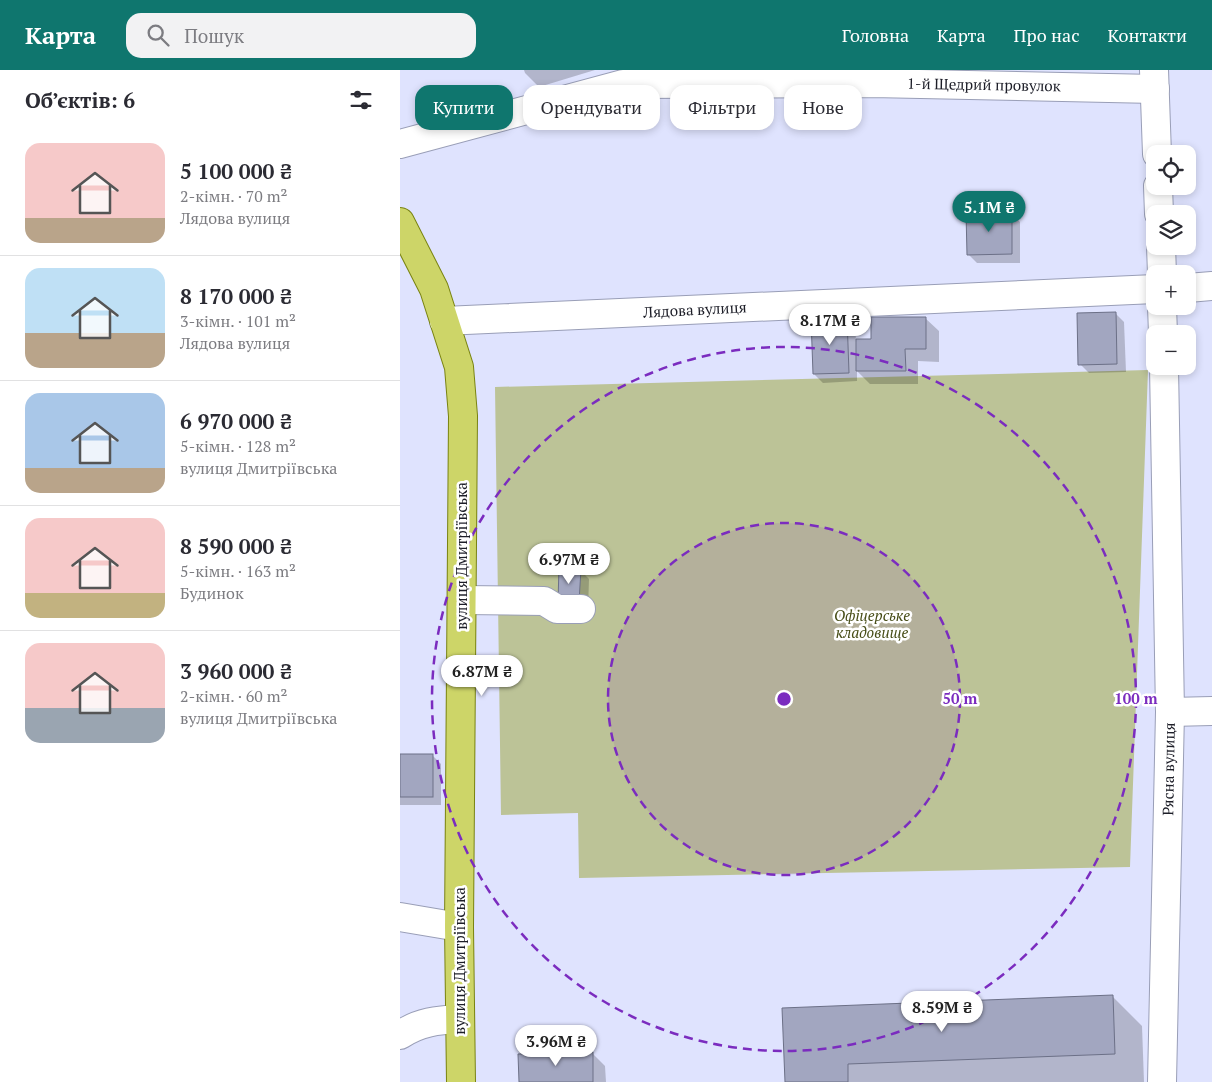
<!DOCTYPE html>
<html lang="uk">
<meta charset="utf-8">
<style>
body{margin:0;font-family:"PT Serif",serif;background:#f2f2f3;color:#2b2b33;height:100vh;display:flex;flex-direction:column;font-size:19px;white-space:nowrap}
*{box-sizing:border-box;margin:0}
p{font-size:16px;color:#7c7c81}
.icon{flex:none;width:28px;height:28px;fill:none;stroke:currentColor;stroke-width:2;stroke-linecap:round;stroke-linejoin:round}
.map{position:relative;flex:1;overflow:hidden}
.sheet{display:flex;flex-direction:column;background:#fff;width:400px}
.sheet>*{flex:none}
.top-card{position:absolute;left:15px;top:15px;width:475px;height:45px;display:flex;gap:10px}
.controls{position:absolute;left:746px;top:75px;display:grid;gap:10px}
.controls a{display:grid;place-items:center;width:50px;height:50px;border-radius:10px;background:#fff;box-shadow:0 2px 8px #0003;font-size:25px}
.price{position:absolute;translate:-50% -42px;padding:0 11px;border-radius:18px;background:#fff;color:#222;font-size:16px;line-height:32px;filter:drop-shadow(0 1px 2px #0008)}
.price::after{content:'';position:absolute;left:50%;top:30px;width:15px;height:11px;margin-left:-8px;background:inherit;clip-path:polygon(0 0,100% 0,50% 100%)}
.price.selected{background:#0f766e;color:#fff}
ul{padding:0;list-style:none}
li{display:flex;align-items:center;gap:15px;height:125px;padding:0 25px}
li+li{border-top:1px solid #e1e1e2}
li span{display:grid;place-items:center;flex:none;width:140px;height:100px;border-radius:15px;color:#555}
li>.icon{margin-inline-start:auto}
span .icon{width:60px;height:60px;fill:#fffc;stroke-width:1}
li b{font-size:21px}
h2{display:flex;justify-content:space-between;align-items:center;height:60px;padding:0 25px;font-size:21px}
.chip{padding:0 18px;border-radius:15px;background:#fff;box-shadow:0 2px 8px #0003;font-size:18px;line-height:45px}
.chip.selected{background:#0f766e;color:#fff}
header{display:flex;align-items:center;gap:30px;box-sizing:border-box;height:70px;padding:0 25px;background:#0f766e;color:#fff}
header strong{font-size:24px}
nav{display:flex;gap:28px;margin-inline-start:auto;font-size:18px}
.search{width:350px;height:45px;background:#f2f2f3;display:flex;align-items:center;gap:12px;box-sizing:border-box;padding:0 18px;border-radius:15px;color:#7c7c81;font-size:19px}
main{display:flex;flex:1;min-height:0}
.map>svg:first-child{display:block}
.green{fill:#bcc397}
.shadow{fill:#0003}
.building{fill:#a2a6c0;stroke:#6c7087}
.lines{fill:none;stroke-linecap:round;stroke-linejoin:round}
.minor-casing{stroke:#999eb7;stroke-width:30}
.major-casing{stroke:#798311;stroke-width:30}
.minor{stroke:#fff;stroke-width:28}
.major{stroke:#cdd568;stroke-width:28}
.ring{fill:none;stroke:#7b2cbf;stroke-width:2.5;stroke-dasharray:9 6}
.labels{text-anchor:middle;stroke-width:5;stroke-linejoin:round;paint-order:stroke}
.street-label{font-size:15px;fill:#1d1e28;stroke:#fff}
.park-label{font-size:15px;font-style:italic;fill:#474d17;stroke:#fff}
.centre{fill:#7b2cbf;stroke:#fff;stroke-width:2.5}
.ring-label{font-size:15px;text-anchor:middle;font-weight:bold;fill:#7b2cbf;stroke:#fff;stroke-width:5;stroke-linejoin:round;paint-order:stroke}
</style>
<header>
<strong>Карта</strong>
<div class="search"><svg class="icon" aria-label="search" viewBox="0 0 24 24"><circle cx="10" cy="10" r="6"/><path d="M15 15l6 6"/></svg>Пошук</div>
<nav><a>Головна</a><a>Карта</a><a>Про нас</a><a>Контакти</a></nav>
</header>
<main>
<section class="sheet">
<h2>Об’єктів: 6<svg class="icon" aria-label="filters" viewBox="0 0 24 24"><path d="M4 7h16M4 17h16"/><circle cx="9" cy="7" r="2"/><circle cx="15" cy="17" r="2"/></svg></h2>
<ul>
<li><span style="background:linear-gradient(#f6c9c9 75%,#b9a48a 0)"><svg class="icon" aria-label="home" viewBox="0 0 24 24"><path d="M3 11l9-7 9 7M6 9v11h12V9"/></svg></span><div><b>5 100 000 ₴</b><p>2-кімн. · 70 m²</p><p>Лядова вулиця</p></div></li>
<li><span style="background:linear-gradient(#bfe0f5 65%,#b9a48a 0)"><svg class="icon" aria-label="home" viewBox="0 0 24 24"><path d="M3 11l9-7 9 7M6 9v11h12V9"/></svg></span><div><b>8 170 000 ₴</b><p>3-кімн. · 101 m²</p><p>Лядова вулиця</p></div></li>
<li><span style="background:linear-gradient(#a9c7e8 75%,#b9a48a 0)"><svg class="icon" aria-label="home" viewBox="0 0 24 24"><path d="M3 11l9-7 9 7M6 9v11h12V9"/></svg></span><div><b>6 970 000 ₴</b><p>5-кімн. · 128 m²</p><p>вулиця Дмитріївська</p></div></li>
<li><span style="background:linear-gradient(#f6c9c9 75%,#c2b280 0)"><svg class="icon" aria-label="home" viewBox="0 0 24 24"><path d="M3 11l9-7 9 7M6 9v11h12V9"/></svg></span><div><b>8 590 000 ₴</b><p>5-кімн. · 163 m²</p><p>Будинок</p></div></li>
<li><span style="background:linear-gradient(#f6c9c9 65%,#9aa5b1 0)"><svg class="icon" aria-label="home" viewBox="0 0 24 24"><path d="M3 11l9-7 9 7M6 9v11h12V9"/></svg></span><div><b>3 960 000 ₴</b><p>2-кімн. · 60 m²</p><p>вулиця Дмитріївська</p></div></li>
</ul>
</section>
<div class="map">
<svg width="812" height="1012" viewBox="0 0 812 1012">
<rect width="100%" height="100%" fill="#dfe3fe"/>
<path class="green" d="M 748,300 L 730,797 L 179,808 L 178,743 L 101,745 L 95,317 Z"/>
<g class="shadow">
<path d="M 124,0 L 195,0 L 139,17 L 125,3 Z"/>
<path d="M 611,143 L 620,152 L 620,193 L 577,193 L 568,184 Z"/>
<path d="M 715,243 L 724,252 L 726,302 L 689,303 L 680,294 Z"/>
<path d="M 446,248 L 455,257 L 456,270 L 472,270 L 525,248 L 539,261 L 539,292 L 518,291 L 518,314 L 470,314 L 457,301 L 457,311 L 423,313 L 414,304 Z"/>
<path d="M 161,499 L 180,500 L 189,509 L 188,540 Z"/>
<path d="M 0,685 L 32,685 L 41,694 L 41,735 L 0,735 Z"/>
<path d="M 712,926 L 742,956 L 744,1012 L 386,1012 L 383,939 Z"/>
<path d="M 192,983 L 205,996 L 206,1012 L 121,1012 Z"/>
</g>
<g class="building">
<path d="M 566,142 L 612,142 L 612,184 L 567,185 Z"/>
<path d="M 716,242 L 717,294 L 678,295 L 677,243 Z"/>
<path d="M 447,247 L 449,303 L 413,304 L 411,248 Z"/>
<path d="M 471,247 L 526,247 L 526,279 L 505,279 L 506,301 L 456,301 L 456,269 L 471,269 Z"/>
<path d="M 159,498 L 181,499 L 179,532 L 158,531 Z"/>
<rect x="0" y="684" width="33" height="43"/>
<path d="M 713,925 L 715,984 L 448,994 L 448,1012 L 385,1012 L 382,938 Z"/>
<path d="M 193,982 L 193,1012 L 119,1012 L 118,984 Z"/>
</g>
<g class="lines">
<defs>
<g id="minor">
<path d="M 754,0 L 757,84"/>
<path d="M 0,74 L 223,14 L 472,13 L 755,19"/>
<path d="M 758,116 L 759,144"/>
<path d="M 761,176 L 762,204"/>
<path d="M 788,218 L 812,216"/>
<path d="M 762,236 L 763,264"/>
<path d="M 44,251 L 755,219"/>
<path d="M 62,530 L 144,531 L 157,539 L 181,539"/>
<path d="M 770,642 L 812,641"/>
<path d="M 0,847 L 59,857"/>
<path d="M 0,965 C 19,952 38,950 60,949"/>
<path d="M 762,1012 L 770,642 L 764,296"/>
</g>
<path id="major" d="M 0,152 L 34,219 L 59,297 L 63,346 L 59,857 L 61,1012"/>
</defs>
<use href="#minor" class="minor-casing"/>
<use href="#major" class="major-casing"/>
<use href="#minor" class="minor"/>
<use href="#major" class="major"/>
</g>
<circle cx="384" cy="629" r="176" fill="#7b2cbf" fill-opacity=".12"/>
<g class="ring">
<circle cx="384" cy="629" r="176"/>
<circle cx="384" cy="629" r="352"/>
</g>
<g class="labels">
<g class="street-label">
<text transform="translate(584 15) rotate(1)" y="5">1-й Щедрий провулок</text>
<text transform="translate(295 240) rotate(-3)" y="5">Лядова вулиця</text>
<text transform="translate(62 486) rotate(-90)" y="5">вулиця Дмитріївська</text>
<text transform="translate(769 699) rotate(-89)" y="5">Рясна вулиця</text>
<text transform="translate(60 891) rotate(-90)" y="5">вулиця Дмитріївська</text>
</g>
<g class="park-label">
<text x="472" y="551">Офіцерське<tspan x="472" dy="17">кладовище</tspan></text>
</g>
</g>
<circle cx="384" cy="629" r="8" class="centre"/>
<g class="ring-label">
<text x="560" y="634">50 m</text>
<text x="736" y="634">100 m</text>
</g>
</svg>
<div class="controls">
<a><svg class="icon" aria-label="locate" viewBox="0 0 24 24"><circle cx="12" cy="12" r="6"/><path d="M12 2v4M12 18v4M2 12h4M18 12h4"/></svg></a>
<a><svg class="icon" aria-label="layers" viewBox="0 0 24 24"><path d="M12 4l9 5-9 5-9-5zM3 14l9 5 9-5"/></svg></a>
<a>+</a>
<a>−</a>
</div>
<b class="price selected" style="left:589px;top:163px">5.1M ₴</b>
<b class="price" style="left:430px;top:276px">8.17M ₴</b>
<b class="price" style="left:169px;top:515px">6.97M ₴</b>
<b class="price" style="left:82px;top:627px">6.87M ₴</b>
<b class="price" style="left:542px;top:963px">8.59M ₴</b>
<b class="price" style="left:156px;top:997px">3.96M ₴</b>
<div class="top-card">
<a class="chip selected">Купити</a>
<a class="chip">Орендувати</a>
<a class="chip">Фільтри</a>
<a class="chip">Нове</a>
</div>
</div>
</main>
